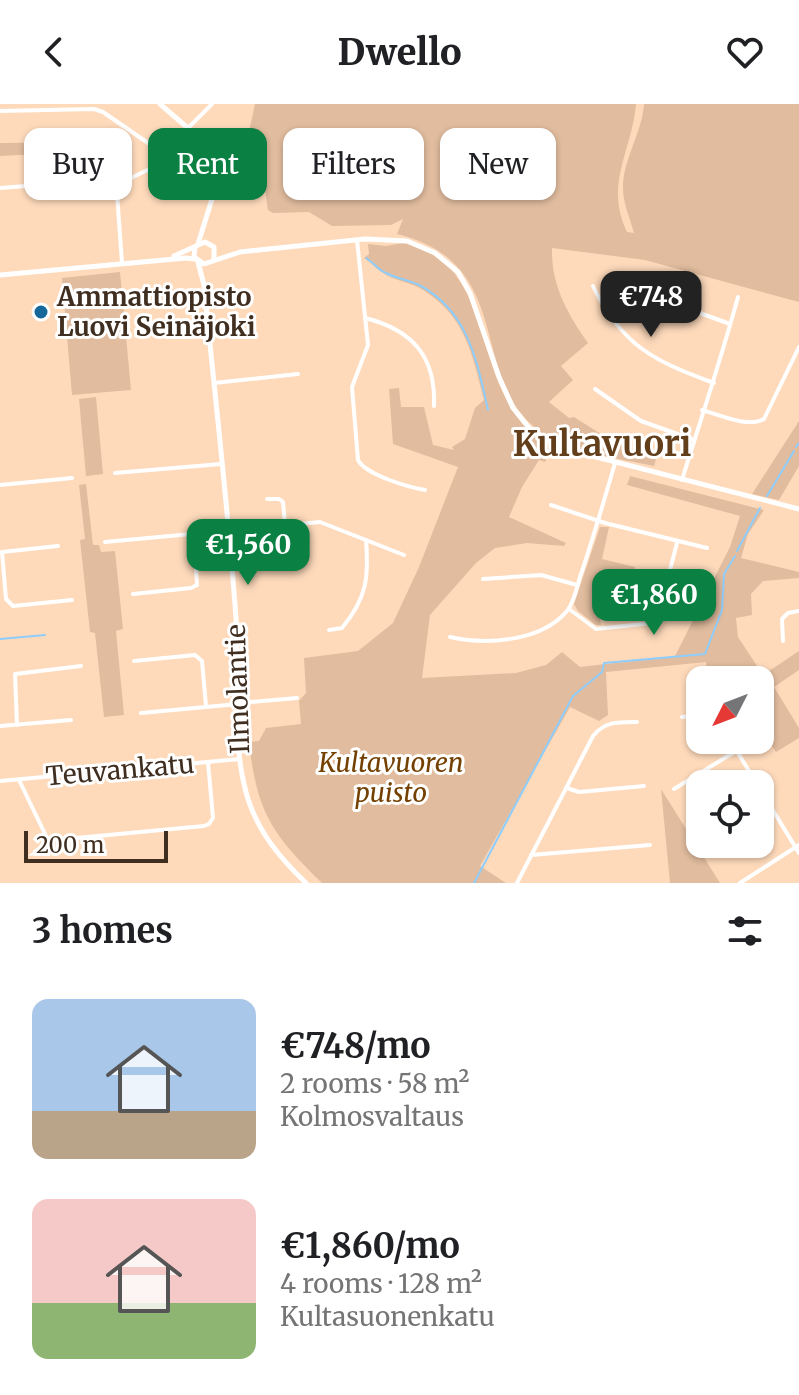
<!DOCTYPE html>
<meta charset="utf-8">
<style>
body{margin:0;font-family:Merriweather,serif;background:#f2f2f2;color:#202124;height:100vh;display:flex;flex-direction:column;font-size:30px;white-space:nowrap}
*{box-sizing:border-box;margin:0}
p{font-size:26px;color:#757577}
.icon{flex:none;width:44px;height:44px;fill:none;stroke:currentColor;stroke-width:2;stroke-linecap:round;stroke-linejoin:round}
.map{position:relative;height:779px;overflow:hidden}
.drawer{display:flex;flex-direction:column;background:#fff;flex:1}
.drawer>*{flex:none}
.guide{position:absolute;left:24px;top:24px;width:752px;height:72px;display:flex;gap:16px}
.needle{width:52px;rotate:228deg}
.buttons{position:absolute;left:686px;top:562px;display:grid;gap:16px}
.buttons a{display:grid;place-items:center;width:88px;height:88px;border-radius:16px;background:#fff;box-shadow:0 2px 6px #0004;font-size:40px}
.scale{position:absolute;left:24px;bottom:20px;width:144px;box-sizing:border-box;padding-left:8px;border:4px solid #402f20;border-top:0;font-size:22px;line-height:28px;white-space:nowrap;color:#402f20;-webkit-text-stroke:6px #fff;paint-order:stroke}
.price{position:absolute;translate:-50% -68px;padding:0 18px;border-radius:16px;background:#0b8043;color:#fff;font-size:26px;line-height:52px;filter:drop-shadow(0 2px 4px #0008)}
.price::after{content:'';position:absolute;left:50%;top:48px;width:24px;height:18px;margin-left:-12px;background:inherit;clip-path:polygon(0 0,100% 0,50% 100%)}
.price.current{background:#222;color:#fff}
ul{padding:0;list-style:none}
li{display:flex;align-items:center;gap:24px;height:200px;padding:0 32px}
li span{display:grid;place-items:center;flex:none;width:224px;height:160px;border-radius:16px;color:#555}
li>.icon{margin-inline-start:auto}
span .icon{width:96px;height:96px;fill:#fffc;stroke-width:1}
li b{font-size:34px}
h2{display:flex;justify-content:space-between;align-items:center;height:96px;padding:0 32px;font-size:34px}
.chip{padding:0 28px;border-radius:16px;background:#fff;box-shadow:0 2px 6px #0004;font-size:28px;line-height:72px}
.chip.current{background:#0b8043;color:#fff}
header{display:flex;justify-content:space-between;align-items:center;height:104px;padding:0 32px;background:#fff;font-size:36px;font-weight:800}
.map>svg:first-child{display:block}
.green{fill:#e1bc9e}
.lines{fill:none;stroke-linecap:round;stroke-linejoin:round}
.stream{stroke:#8ecdfc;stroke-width:2}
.minor{stroke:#fff;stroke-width:4}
.tertiary{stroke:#fff;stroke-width:5}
.poi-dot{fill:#16689a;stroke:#fff;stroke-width:3}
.labels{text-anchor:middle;stroke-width:6;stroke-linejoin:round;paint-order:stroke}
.poi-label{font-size:26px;font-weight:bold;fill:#402f20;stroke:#fff;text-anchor:start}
.street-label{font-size:26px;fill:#402f20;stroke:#fff}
.park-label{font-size:26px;font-style:italic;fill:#744000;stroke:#fff}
.district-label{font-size:34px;font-weight:bold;fill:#633e1b;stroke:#fff}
</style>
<header><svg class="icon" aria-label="back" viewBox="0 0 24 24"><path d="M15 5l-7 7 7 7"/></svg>Dwello<svg class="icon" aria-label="heart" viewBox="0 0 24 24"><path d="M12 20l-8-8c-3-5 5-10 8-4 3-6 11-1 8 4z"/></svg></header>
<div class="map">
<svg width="799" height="779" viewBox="0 0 799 779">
<rect width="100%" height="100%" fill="#fedabb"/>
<g class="green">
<path d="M 255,0 L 636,0 C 632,48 604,79 627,128 L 634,129 C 630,114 622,98 623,80 C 625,52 642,28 644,0 L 799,0 L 799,198 L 645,156 L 552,144 C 551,181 567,209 588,239 L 561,262 L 573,276 L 549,298 L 569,314 L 574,313 L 612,337 L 656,355 L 654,362 C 618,354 573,350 542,329 C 465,275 519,160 397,130 L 403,115 L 391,121 L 332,122 L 309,108 L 273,109 L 268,106 L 261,60 L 252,43 L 249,28 Z"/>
<path d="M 106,38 L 106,47 L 0,52 L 0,39 Z"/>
<path d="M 403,139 C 505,160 464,294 551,343 L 545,358 L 539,356 L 522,383 L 509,413 L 566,439 L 564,442 L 527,439 L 495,444 L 476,459 L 430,511 L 422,574 L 516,569 L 546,561 L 562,548 L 580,563 L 675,552 L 730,443 L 740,412 L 627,381 L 630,372 L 764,406 L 748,430 L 741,454 L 799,468 L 799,474 L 763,477 L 751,490 L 752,511 L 736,514 L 738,533 L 763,571 L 799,547 L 799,566 L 774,583 L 799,624 L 799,634 L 776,648 L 760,624 L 760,576 L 708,576 L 706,558 L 606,568 L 608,611 L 599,617 L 570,603 L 480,762 L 506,779 L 322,779 C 272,730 257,709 249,638 L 259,637 L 266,624 L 301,620 L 299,597 L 306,589 L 304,554 L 358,547 L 393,519 L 419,463 L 458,363 L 393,340 L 389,285 L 399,284 L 401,303 L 424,303 L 433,341 L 454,346 L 452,343 L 465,335 L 475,304 L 484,296 C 472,250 466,213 423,186 C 410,178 395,177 383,169 C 376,165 371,158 364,154 L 369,150 L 368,140 L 386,142 Z"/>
<path d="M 120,168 L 131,286 L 72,291 L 62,174 Z"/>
<path d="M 96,293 L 103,370 L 86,372 L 79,295 Z"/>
<path d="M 799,317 L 799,362 L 779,396 L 752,390 Z"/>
<path d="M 86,380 L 93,441 L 99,441 L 101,448 L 115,447 L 123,525 L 116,527 L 124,611 L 104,613 L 95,529 L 90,528 L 80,436 L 85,435 L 79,381 Z"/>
<path d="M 600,423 L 609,423 L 602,455 L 635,463 L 630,489 L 597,492 L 601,521 L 596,521 L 578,507 L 574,500 Z"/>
<path d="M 661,685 L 720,779 L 670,779 Z"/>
</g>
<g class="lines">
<g class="stream">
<path d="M 366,154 C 373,158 378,166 386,169 C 397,175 410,176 421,182 C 469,209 477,258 488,306"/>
<path d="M 796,343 L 799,339"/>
<path d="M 767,392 L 794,347"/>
<path d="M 737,447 L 760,404"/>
<path d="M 0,535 L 45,531"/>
<path d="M 474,779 L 573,592 L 602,568 L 604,559 L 705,550 L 722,506 L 724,470 L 735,452"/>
</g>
<g class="minor">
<path d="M 0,7 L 94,5 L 103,8 L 151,41 L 162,59 L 131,74 L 0,84"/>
<path d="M 189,23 L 212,0"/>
<path d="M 116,76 L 122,159"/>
<path d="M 357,136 L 368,241 L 352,283 L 358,356 C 366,371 408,383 425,386"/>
<path d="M 593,182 C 622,242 654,257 714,279"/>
<path d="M 668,185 L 689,205 L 730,220"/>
<path d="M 365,214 C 413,226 436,253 434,302"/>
<path d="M 214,279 L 298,270"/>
<path d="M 595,285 L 641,317 L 694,336"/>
<path d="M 702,306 C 720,311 747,324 764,315 L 799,243"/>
<path d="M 115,369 L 221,360"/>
<path d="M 682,376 C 701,315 721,255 738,193"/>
<path d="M 0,381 L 72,374"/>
<path d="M 267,395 L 279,395 L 283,398 L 285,420"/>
<path d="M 551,401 L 605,419 L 707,444"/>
<path d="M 105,438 L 320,418 L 404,451"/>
<path d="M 2,448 L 6,495 L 13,502 L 72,496"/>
<path d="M 2,448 L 58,442"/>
<path d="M 483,475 L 541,471 L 577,481"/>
<path d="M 133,490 L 191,484 L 197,481 L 194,430"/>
<path d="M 569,505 L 596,525 L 652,519 L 658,512 L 677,439"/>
<path d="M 329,526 L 342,524 C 367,494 369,473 366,436"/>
<path d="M 450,533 C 486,541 541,538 567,507 C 574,499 577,483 580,473 C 593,435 604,397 615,359"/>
<path d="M 783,537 L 782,515 L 788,509 L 799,507"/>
<path d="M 134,557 L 195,551 L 202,557 L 206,602"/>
<path d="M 238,599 L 297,594"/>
<path d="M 141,609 L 238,600"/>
<path d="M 682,613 L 700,611"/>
<path d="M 17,621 L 15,570 L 81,562"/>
<path d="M 0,622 L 71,616"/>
<path d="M 730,636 L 757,680"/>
<path d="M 19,676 L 47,734 L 55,736 L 204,722 L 209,720 L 213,714 L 208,658"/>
<path d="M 0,677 L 240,655"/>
<path d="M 567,684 L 579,688 L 644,682"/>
<path d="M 674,685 L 736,647"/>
<path d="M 760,685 L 799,749"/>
<path d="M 531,751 L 650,741"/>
<path d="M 517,779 L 593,632 C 605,617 619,618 637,618"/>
<path d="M 740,779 L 799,741"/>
</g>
<g class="tertiary">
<path d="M 160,0 L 196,31 L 214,56 L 217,79 L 198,140"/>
<path d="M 195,143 L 194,153 L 204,160 L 240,148 L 365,135 L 407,137 L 435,149 L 458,168 L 470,189 L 499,273 L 513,304 L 530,325 L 561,344 L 799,405"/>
<path d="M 174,152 L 205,138 L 214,143 L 214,155"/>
<path d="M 198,158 L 204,181 C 215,292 228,403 236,514 C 240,573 230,637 248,695 C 259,729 280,754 306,779"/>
<path d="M 0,171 L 186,154 L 194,155"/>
</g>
</g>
<circle class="poi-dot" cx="41" cy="208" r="8"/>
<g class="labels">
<g class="poi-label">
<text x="57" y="202">Ammattiopisto<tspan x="57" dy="30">Luovi Seinäjoki</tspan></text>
</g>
<g class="street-label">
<text transform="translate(238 585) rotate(-92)" y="9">Ilmolantie</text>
<text transform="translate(120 666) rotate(-5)" y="9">Teuvankatu</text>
</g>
<g class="park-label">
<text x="391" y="668">Kultavuoren<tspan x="391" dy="30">puisto</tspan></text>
</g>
<g class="district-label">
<text x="602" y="352">Kultavuori</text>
</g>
</g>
</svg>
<div class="buttons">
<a><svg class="needle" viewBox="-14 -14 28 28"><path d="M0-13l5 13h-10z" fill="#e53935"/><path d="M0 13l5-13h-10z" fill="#757577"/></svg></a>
<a><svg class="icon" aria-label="locate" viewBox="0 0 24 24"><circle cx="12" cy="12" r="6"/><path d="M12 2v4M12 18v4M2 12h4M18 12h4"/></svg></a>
</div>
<div class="scale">200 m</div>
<b class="price current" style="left:651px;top:235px">€748</b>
<b class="price" style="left:248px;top:483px">€1,560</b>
<b class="price" style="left:654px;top:533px">€1,860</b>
<div class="guide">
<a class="chip">Buy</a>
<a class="chip current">Rent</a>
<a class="chip">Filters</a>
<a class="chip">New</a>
</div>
</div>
<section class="drawer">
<h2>3 homes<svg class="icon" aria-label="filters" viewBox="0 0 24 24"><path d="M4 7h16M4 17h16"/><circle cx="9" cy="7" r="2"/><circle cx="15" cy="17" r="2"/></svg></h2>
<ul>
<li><span style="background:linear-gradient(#a9c7e8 70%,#b9a48a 0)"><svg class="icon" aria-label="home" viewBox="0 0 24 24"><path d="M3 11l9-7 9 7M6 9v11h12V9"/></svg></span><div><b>€748/mo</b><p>2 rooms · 58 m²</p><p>Kolmosvaltaus</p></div></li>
<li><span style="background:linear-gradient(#f6c9c9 65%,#8fb573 0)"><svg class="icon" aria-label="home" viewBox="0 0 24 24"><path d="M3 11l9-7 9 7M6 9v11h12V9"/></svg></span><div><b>€1,860/mo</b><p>4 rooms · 128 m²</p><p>Kultasuonenkatu</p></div></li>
</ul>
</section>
